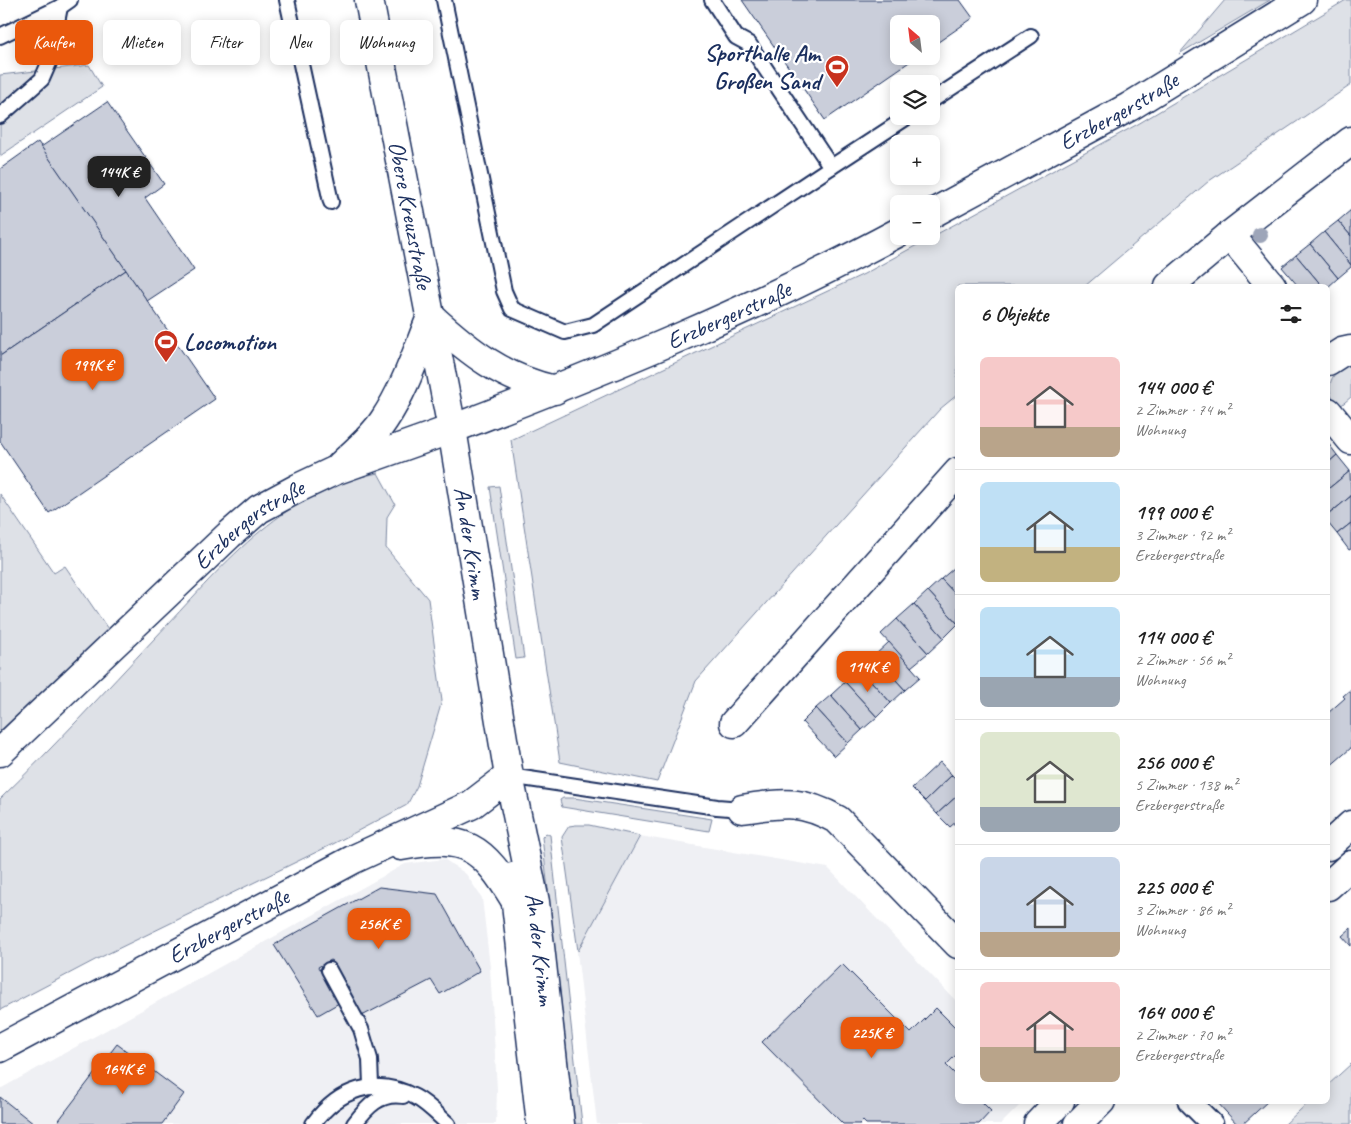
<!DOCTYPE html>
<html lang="de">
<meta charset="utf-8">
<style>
body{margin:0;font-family:Caveat,sans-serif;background:#f2f2f2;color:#222;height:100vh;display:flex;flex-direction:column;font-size:19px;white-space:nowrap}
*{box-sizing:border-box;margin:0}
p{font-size:16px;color:#767676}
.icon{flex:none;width:28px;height:28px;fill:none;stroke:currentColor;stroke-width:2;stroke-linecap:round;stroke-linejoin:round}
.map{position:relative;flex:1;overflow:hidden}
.panel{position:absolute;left:955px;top:284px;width:375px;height:820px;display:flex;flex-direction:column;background:#fff;border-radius:8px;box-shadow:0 2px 12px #0003}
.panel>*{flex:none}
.banner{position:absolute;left:15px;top:20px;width:475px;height:45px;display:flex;gap:10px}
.needle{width:32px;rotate:332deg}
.tools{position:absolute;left:890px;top:15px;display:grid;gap:10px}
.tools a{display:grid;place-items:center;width:50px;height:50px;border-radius:8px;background:#fff;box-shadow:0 2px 12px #0003;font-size:25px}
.price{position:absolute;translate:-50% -42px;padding:0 11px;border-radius:10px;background:#ea580c;color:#fff;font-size:16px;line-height:32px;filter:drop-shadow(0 1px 2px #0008)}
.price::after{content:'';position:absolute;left:50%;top:30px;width:15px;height:11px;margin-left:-8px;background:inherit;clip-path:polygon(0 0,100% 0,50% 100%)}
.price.on{background:#222;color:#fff}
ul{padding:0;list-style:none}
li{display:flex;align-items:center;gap:15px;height:125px;padding:0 25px}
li+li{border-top:1px solid #e0e0e0}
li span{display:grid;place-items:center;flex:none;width:140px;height:100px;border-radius:8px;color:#555}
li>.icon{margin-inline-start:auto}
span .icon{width:60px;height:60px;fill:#fffc;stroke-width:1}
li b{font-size:21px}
h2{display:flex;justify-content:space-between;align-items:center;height:60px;padding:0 25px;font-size:21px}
.chip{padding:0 18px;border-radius:8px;background:#fff;box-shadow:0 2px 12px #0003;font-size:18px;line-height:45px}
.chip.on{background:#ea580c;color:#fff}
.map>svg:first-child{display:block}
.built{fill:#eff0f4}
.green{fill:#dee1e7;stroke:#7c88a2}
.building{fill:#caceda;stroke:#1b2f5e}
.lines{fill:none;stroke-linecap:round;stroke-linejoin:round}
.service-casing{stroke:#1b2f5e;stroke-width:18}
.pedestrian-casing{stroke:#1b2f5e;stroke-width:25}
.minor-casing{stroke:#1b2f5e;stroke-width:31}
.tertiary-casing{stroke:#1b2f5e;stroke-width:31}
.secondary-casing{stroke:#1b2f5e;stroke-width:31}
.primary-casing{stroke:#1b2f5e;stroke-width:31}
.service{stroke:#fff;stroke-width:14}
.pedestrian{stroke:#fff;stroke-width:21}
.minor{stroke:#fff;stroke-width:28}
.tertiary{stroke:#fff;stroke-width:28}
.secondary{stroke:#fff;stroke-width:28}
.primary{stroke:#fff;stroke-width:28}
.tree{fill:#9da5b9}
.labels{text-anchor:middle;stroke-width:4.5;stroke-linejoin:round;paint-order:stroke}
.poi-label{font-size:24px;font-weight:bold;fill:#1b2f5e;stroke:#fff;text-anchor:end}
.street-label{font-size:24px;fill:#1b2f5e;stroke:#fff}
</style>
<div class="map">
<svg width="1351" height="1124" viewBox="0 0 1351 1124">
<rect width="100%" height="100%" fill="#fff"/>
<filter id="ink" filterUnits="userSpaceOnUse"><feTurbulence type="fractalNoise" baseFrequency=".02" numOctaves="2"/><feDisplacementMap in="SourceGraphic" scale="10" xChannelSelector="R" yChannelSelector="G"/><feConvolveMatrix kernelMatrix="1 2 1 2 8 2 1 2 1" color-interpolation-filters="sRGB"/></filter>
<g filter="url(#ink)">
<g class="built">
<path d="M 640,836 L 828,868 L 957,1002 L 958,1101 L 1024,1101 L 1001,1124 L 597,1124 L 577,952 Z"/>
<path d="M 444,859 L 466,874 L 482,898 L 490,967 L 497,1089 L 496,1124 L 0,1124 L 0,1089 L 405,864 Z"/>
</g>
<g class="green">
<path d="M 1225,0 L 1270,0 L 1179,54 Z"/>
<path d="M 1346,0 L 1351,0 L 1351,85 L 1209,181 L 1085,286 L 958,286 L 957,395 L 940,409 L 696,681 L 657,782 L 560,762 L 511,440 L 864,274 L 1138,124 Z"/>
<path d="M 89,65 L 102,87 L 0,156 L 0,75 Z"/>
<path d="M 1351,361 L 1351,397 L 1338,408 C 1323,386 1330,374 1351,361 Z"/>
<path d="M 378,473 L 395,504 L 387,517 L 386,548 L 428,599 L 442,701 L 417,786 L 407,805 L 333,844 L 97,959 L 0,1010 L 0,799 C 54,747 104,692 155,638 C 221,568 279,492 378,473 Z"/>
<path d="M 499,486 L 524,658 L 516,659 L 490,487 Z"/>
<path d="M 0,494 L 54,573 L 65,566 L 110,632 L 0,734 Z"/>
<path d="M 563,798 L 574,798 L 712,819 L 709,831 L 562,807 L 560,800 Z"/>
<path d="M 576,825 L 589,825 L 640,836 L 578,951 L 562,837 L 569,826 Z"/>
<path d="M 546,833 L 550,835 L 582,1124 L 575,1124 L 542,837 Z"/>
<path d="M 1351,1064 L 1351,1124 L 1285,1124 L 1310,1101 L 1328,1101 L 1328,1085 Z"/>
</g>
<g class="building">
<path d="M 742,0 L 960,0 L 973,18 L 931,47 L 931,24 L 899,24 L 899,56 L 918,56 L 825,120 Z"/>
<path d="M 107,102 L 164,184 L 145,198 L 194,270 L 147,301 L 41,147 Z"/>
<path d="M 38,142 L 126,270 L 0,356 L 0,169 Z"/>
<path d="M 1351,210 L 1351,236 L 1338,221 Z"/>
<path d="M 1338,221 L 1351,236 L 1351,265 L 1324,232 Z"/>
<path d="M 1324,232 L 1351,265 L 1351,267 L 1338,278 L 1310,244 Z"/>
<path d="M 1310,244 L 1338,278 L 1328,287 L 1322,286 L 1296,255 Z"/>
<path d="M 1296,255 L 1322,286 L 1298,286 L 1282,267 Z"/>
<path d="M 126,270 L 215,399 L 49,513 L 0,441 L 0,356 Z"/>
<path d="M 1328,443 L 1337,455 L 1328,463 Z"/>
<path d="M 1337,455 L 1350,471 L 1328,489 L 1328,463 Z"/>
<path d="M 1350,471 L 1351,496 L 1328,515 L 1328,489 Z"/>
<path d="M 1351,496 L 1351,523 L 1337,534 L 1328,523 L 1328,515 Z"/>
<path d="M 1351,523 L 1351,549 L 1349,550 L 1337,534 Z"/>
<path d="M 954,568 L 958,571 L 958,597 L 941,579 Z"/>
<path d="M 941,579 L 958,597 L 958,624 L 928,591 Z"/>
<path d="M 928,591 L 958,624 L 944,638 L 914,604 Z"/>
<path d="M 914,604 L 944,638 L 928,653 L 897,619 Z"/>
<path d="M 897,619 L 928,653 L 911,667 L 881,634 Z"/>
<path d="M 889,642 L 920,677 L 905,690 L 874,656 Z"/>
<path d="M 874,656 L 905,690 L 891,703 L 860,669 Z"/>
<path d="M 860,669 L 891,703 L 877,717 L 845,682 Z"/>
<path d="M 845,682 L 877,717 L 862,730 L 831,695 Z"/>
<path d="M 1351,689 L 1351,748 L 1328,768 L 1328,713 L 1345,698 L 1343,696 Z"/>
<path d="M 831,695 L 862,730 L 848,743 L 816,708 Z"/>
<path d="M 816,708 L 848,743 L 834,756 L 802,722 Z"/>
<path d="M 940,762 L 952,775 L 925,801 L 912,788 Z"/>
<path d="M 952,775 L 958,781 L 958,795 L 937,814 L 925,801 Z"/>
<path d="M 958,795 L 958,820 L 950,827 L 937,814 Z"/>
<path d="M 379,887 L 437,894 L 480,971 L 440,994 L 431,980 L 362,1016 L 331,960 L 318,967 L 339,1003 L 318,1015 L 274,945 Z"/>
<path d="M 1351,928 L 1351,946 L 1342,936 Z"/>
<path d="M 842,964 L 911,1033 L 936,1008 L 958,1030 L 958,1053 L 946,1065 L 958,1077 L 958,1101 L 981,1101 L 991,1111 L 979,1124 L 866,1124 L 863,1121 L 860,1124 L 843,1124 L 762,1042 Z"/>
<path d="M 117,1044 L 184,1094 L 162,1124 L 56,1124 Z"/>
<path d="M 0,1097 L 34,1124 L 0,1124 Z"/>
<path d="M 1216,1101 L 1268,1101 L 1243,1124 L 1237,1124 Z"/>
</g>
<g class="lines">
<defs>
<g id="service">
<path d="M 287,0 L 331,202"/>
<path d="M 444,0 L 504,291 L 512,309 L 565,332 L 593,325 L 831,167 L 749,44 L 736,37 L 712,0"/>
<path d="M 0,36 L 60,7 L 70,0"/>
<path d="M 931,101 L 1031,36"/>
<path d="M 0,116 L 42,79 L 49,63 L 60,7"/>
<path d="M 831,167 L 909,116"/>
<path d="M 509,776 L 717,807 L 742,809"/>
<path d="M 329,970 L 361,1029 L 370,1059 L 371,1085"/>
<path d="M 313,1124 C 339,1089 375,1076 415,1097 C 427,1103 438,1115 448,1124"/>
<path d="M 354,1124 C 367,1107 380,1092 403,1096"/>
</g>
<path id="pedestrian" d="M 1189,1101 L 1212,1124"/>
<g id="minor">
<path d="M 1230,235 L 1272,286"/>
<path d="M 1169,286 L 1230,235 L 1351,141"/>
<path d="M 1328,361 L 1342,352 L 1351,350"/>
<path d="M 1328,412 L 1351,440"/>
<path d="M 734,723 L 958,472"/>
<path d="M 742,809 C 783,803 800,799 838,820 L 958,944"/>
<path d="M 1328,846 L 1351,825"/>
<path d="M 1328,886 L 1351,865"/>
<path d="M 1038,1124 L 1060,1101"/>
<path d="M 1078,1124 L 1101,1101"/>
</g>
<g id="tertiary">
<path id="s1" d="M 369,0 L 452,429"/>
<path d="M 431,317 C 470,352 502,378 555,390"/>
<path id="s2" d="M 509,776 L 535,902 L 560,1124"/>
<path d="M 513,877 L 541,1124"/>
</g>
<g id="secondary">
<path id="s3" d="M 931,214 L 1129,107 L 1302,0"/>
<path id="s4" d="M 509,776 L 452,429 C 604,371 756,309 899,232"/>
</g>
<g id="primary">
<path d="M 341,465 C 356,451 373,437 384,420 C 405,389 417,351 431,317"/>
<path id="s5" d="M 0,752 L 229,535 L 259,509 L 298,488 L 334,471 L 452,429"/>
<path d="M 401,846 C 466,834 482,846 515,900"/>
<path id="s6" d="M 0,1048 L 354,859 L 471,805 L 509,776"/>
</g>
</defs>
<use href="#service" class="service-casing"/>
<use href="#pedestrian" class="pedestrian-casing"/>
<use href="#minor" class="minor-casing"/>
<use href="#tertiary" class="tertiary-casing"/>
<use href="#secondary" class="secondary-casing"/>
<use href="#primary" class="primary-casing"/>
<use href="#service" class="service"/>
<use href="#pedestrian" class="pedestrian"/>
<use href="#minor" class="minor"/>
<use href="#tertiary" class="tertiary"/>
<use href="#secondary" class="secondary"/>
<use href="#primary" class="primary"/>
</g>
<circle class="tree" cx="1260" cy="235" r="8"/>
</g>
<defs>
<symbol id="stadium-pin" viewBox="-11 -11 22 30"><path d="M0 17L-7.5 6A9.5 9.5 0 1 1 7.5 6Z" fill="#c8321e" stroke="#fff"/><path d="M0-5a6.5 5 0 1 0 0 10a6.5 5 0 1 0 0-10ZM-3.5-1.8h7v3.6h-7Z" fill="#fff"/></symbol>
</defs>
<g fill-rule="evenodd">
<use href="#stadium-pin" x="823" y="53" width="28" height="38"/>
<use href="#stadium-pin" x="152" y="328" width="28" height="38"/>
</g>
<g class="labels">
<g class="poi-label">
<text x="820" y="61">Sporthalle Am<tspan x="820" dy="28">Großen Sand</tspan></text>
<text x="184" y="350" text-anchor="start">Locomotion</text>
</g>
<g class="street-label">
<text dy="8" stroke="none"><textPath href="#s3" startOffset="214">Erzbergerstraße</textPath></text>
<text dy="8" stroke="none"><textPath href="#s1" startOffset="219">Obere Kreuzstraße</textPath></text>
<text dy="8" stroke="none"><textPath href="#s4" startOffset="651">Erzbergerstraße</textPath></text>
<text dy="8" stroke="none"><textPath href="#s5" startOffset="338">Erzbergerstraße</textPath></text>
<text transform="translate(471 543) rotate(81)" y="8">An der Krimm</text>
<text dy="8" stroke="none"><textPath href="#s6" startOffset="259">Erzbergerstraße</textPath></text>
<text dy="8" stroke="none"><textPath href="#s2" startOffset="176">An der Krimm</textPath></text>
</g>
</g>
</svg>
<div class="tools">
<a><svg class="needle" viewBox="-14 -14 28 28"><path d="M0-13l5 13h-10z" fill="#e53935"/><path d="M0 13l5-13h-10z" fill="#767676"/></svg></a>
<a><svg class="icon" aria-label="layers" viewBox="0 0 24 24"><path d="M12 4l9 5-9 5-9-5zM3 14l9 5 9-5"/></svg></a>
<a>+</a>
<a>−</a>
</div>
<b class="price on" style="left:119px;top:198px">144K €</b>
<b class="price" style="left:93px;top:391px">199K €</b>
<b class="price" style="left:868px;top:693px">114K €</b>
<b class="price" style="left:379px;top:950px">256K €</b>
<b class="price" style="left:872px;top:1059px">225K €</b>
<b class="price" style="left:123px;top:1095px">164K €</b>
<div class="banner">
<a class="chip on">Kaufen</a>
<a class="chip">Mieten</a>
<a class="chip">Filter</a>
<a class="chip">Neu</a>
<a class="chip">Wohnung</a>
</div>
<section class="panel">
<h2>6 Objekte<svg class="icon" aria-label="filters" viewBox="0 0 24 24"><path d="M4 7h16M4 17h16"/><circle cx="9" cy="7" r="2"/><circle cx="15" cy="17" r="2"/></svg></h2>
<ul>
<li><span style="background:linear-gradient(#f6c9c9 70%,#b9a48a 0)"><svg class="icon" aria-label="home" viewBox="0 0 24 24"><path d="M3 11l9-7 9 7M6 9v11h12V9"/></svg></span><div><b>144 000 €</b><p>2 Zimmer · 74 m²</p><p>Wohnung</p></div></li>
<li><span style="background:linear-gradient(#bfe0f5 65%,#c2b280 0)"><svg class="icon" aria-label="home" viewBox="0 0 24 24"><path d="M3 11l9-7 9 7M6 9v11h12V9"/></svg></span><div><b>199 000 €</b><p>3 Zimmer · 92 m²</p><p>Erzbergerstraße</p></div></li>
<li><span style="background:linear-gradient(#bfe0f5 70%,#9aa5b1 0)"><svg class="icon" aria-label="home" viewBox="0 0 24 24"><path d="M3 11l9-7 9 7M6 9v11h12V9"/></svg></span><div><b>114 000 €</b><p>2 Zimmer · 56 m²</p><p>Wohnung</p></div></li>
<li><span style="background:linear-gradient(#dfe7d0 75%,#9aa5b1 0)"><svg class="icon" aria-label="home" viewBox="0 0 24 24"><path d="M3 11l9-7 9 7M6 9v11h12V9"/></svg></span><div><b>256 000 €</b><p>5 Zimmer · 138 m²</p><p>Erzbergerstraße</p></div></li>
<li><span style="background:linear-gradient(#c9d6e8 75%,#b9a48a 0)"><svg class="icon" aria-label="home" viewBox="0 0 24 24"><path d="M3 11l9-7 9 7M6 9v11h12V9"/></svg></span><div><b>225 000 €</b><p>3 Zimmer · 86 m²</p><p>Wohnung</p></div></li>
<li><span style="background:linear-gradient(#f6c9c9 65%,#b9a48a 0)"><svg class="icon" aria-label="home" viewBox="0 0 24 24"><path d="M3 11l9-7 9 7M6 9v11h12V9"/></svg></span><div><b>164 000 €</b><p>2 Zimmer · 70 m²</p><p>Erzbergerstraße</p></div></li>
</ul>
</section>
</div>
